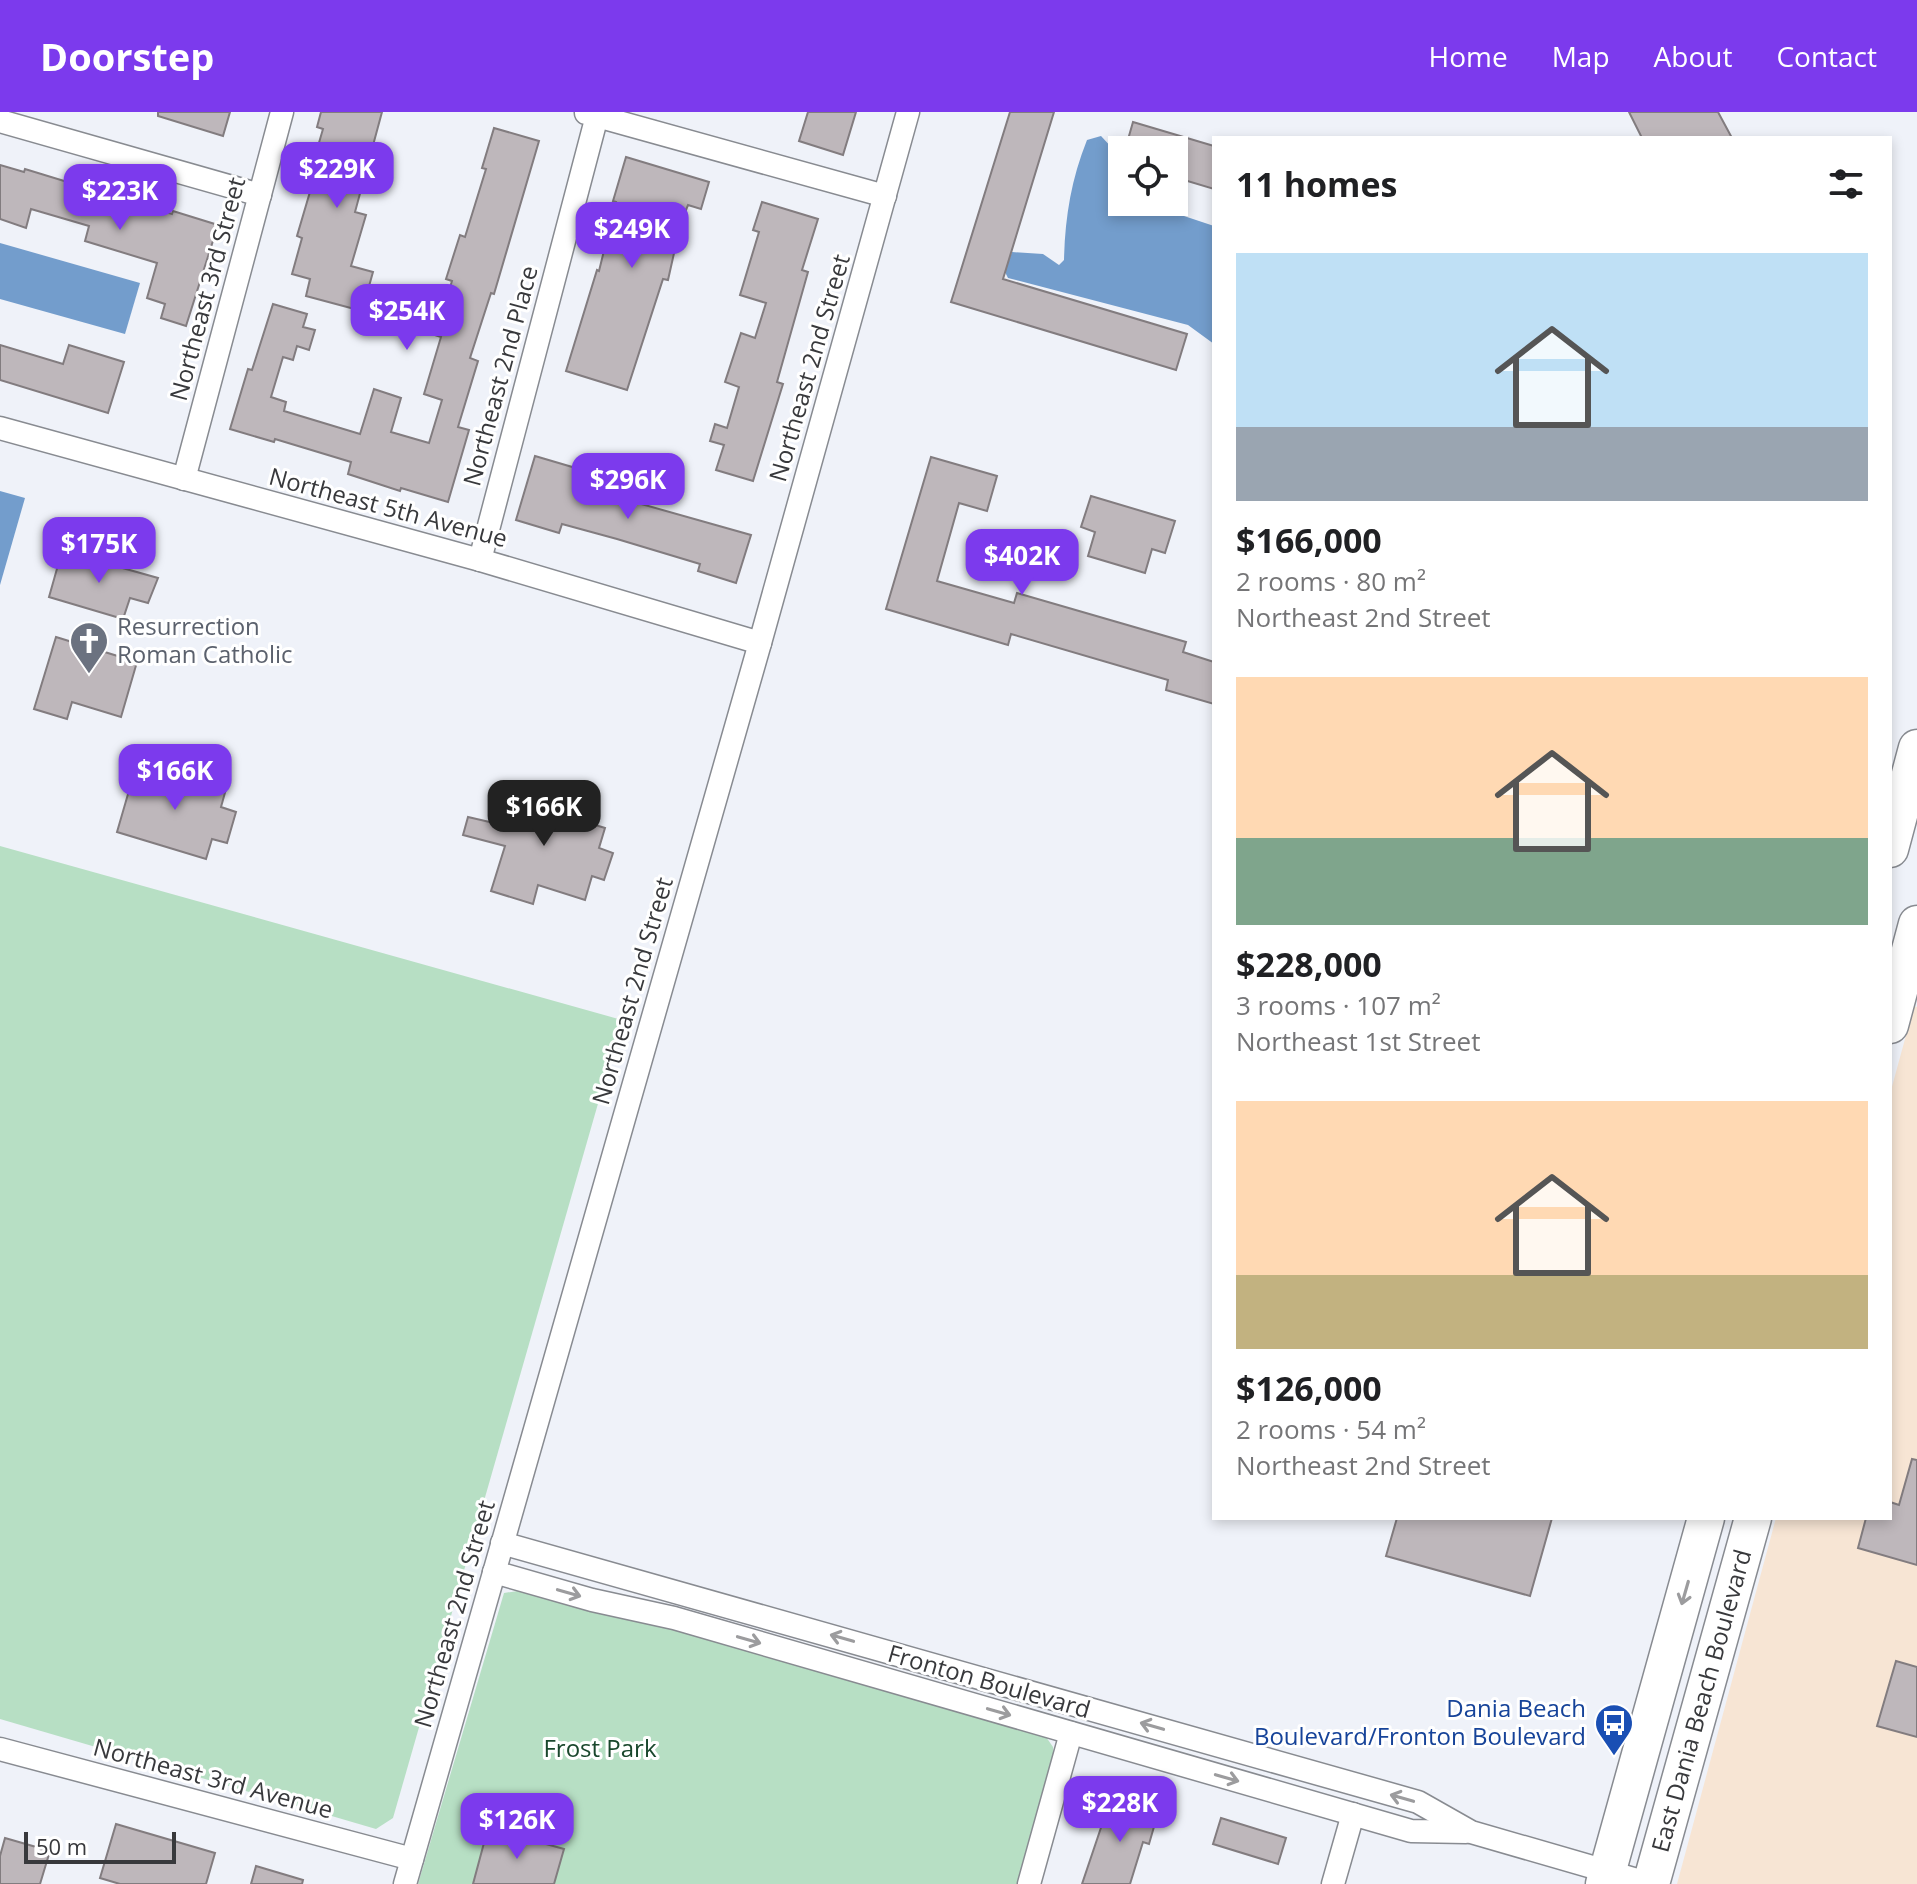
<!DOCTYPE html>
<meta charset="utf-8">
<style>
body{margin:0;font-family:"Open Sans",sans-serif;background:#f2f2f2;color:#202124;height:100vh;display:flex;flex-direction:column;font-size:30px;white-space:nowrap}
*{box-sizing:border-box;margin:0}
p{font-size:26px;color:#757577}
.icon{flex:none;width:44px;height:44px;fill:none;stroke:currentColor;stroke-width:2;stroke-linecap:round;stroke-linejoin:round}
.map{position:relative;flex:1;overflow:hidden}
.drawer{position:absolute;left:1212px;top:24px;width:680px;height:1384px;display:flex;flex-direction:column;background:#fff;border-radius:0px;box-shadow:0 4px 12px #0003}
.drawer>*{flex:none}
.buttons{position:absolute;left:1108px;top:24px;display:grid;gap:16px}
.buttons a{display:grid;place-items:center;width:80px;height:80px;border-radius:0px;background:#fff;box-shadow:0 4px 12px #0003;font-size:40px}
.scale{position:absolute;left:24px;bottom:20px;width:152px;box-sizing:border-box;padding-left:8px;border:4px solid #38393c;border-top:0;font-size:22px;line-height:28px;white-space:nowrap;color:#38393c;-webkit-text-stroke:6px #fff;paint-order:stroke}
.price{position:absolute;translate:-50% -68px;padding:0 18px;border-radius:16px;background:#7c3aed;color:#fff;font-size:26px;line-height:52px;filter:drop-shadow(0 2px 4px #0008)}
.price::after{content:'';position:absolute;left:50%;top:48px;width:24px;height:18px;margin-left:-12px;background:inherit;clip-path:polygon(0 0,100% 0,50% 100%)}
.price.on{background:#222;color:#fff}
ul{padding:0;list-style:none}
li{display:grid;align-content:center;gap:16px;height:424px;padding:0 24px}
li span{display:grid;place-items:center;height:248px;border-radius:0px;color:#555}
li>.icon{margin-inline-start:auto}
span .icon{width:144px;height:144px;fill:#fffc;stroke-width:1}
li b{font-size:34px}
h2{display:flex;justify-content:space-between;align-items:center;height:96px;padding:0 24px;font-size:34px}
header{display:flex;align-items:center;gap:48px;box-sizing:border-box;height:112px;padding:0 40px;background:#7c3aed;color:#fff}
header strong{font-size:38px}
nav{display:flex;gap:44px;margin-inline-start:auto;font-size:28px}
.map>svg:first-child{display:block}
.commercial{fill:#f7e5d4}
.green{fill:#b7dfc4}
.water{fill:#739dcc}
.building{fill:#beb7bb;stroke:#827c7f;stroke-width:2}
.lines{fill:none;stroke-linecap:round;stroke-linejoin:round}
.street-casing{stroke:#888b91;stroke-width:25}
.primary-casing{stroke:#888b91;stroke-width:39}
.street{stroke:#fff;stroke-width:22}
.primary{stroke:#fff;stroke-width:36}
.oneway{stroke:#9c9c9e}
.labels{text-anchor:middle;stroke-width:6;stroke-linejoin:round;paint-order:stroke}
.street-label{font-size:24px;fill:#38393c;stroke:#fff}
.worship-label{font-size:24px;fill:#5b616d;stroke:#fff;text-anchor:start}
.transit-label{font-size:24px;fill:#164399;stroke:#fff;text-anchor:end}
.park-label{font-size:24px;fill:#19472c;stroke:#fff}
</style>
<header>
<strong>Doorstep</strong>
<nav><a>Home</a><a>Map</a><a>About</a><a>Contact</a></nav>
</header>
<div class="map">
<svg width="1917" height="1772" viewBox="0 0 1917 1772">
<rect width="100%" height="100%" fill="#eff2f9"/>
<path class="commercial" d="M 1914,894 L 1917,895 L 1917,1772 L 1677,1772 L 1776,1406 L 1890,1406 L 1890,982 Z"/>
<g class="green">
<path d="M 0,734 L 622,908 L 393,1706 L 376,1717 L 0,1607 Z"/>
<path d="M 531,1477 L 1044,1622 L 1053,1635 L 1054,1645 L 1018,1772 L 418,1772 L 504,1481 Z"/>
</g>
<g class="water">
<path d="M 1101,24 L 1114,38 C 1110,61 1122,69 1122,90 L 1142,90 L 1214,114 L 1214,232 L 1188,213 L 1008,166 L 1005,160 L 1012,140 L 1043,142 L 1059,153 L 1064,148 C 1065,106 1071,68 1087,28 Z"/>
<path d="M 0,131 L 140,171 L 125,222 L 0,187 Z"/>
<path d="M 0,379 L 25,386 L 0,473 Z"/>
</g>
<g class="building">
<path d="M 158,0 L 230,0 L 223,24 L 158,4 Z"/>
<path d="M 321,0 L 382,0 L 355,100 L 366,103 L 351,154 L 373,160 L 362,199 L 306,184 L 310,167 L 292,162 L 302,126 L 297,124 L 312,73 L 307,72 L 323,17 L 317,15 Z"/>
<path d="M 808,0 L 856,0 L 843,43 L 799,29 Z"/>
<path d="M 1010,0 L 1054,0 L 1003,167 L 1187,222 L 1176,258 L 951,190 Z"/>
<path d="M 1629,0 L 1718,0 L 1732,26 L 1642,26 Z"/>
<path d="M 1133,10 L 1214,34 L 1214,77 L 1174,65 L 1174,38 L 1125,38 Z"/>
<path d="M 494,16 L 539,29 L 494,182 L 491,181 L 470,246 L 478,249 L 458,315 L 469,318 L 448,390 L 401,376 L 400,379 L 348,362 L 351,350 L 275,327 L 274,330 L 230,317 L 248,257 L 252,258 L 273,192 L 307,202 L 303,215 L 315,218 L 309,238 L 297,234 L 293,248 L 283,245 L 271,285 L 286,290 L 284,299 L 360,322 L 374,277 L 401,286 L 391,320 L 429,331 L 442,288 L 424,282 L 441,225 L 435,223 L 452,169 L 446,167 L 460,123 L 465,125 L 486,57 L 482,56 Z"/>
<path d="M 626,45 L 709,70 L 701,97 L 688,93 L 681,110 L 668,168 L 663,167 L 627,278 L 566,259 L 597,158 L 599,159 L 616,90 L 613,89 Z"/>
<path d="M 0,53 L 24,60 L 25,57 L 172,102 L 173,99 L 218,113 L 186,214 L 161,206 L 165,192 L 147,186 L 157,151 L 85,129 L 89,114 L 31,97 L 26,116 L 0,107 Z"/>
<path d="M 762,90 L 818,107 L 802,158 L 808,160 L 777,270 L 783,272 L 753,369 L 716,358 L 724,333 L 710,329 L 715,312 L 727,316 L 739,275 L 725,270 L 741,221 L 755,226 L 766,191 L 740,183 L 759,120 L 753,118 Z"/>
<path d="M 0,233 L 63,252 L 69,233 L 124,250 L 108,301 L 0,268 Z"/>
<path d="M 535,344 L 579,357 L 574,373 L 751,423 L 736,471 L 698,459 L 700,452 L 617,427 L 562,412 L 559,421 L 516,408 Z"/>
<path d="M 931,345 L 997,364 L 987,399 L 959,391 L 937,469 L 1014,491 L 1017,481 L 1186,530 L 1183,540 L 1214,550 L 1214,592 L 1166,578 L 1168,568 L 1011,522 L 1008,533 L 886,497 Z"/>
<path d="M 1091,384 L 1175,409 L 1165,441 L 1152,437 L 1145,461 L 1088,444 L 1095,420 L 1081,415 Z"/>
<path d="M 62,439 L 158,466 L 148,491 L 130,486 L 123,507 L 49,485 Z"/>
<path d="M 56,525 L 137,550 L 121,605 L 72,590 L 67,607 L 34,597 Z"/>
<path d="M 137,651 L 226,677 L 221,695 L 236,700 L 227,731 L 212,727 L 206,747 L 117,720 Z"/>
<path d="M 525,670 L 565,682 L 559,702 L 605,716 L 599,736 L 613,741 L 604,768 L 592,764 L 585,788 L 538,773 L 533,792 L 491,779 L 505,734 L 463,723 L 468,705 L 511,715 Z"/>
<path d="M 1912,1347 L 1917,1348 L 1917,1453 L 1858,1436 L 1866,1406 L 1890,1406 L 1890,1390 L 1899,1393 Z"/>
<path d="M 1397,1406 L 1552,1406 L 1530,1484 L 1386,1444 Z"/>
<path d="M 1896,1549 L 1917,1555 L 1917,1625 L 1877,1614 Z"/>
<path d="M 1111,1686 L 1158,1701 L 1149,1732 L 1143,1730 L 1130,1772 L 1082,1772 Z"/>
<path d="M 1221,1706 L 1286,1726 L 1278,1752 L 1213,1732 Z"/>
<path d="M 116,1712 L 215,1741 L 206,1772 L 120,1772 L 100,1766 Z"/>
<path d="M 488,1716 L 564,1737 L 554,1772 L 473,1772 Z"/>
<path d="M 5,1726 L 50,1739 L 40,1772 L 0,1772 L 0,1744 Z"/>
<path d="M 256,1754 L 303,1768 L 302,1772 L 251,1772 Z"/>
</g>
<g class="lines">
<defs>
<g id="street">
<path d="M 586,1 L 885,84"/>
<path d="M 0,9 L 260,83"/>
<path d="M 0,316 L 480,448 L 760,531"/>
<path d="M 184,367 L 282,0"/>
<path d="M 480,448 L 598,0"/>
<path d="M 502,1431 L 1418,1690 L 1471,1720 L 1651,1772"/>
<path d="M 494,1460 L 592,1488 L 674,1506 L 1411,1719 L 1466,1720"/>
<path d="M 0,1637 L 412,1747"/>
<path d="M 405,1772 L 760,531 L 908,0"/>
<path d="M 1029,1772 L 1071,1621"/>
<path d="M 1333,1772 L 1353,1702"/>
</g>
<g id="primary">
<path d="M 1890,737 L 1917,636"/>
<path d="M 1890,913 L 1917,812"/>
<path d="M 1604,1772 L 1706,1406"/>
<path id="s1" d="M 1651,1772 L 1753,1406"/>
</g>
</defs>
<use href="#street" class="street-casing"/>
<use href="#primary" class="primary-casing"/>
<use href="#street" class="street"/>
<use href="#primary" class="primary"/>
</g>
<defs><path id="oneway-shaft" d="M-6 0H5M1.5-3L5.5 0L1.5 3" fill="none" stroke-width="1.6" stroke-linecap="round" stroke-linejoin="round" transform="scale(2)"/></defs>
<g class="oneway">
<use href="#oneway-shaft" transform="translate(569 1481) rotate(16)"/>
<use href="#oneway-shaft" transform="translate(1685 1481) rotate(106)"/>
<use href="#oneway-shaft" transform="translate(842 1526) rotate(-164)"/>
<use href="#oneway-shaft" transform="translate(749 1528) rotate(16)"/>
<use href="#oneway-shaft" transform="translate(999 1600) rotate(16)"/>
<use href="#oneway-shaft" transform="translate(1152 1614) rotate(-164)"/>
<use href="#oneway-shaft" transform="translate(1227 1666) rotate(16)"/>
<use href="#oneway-shaft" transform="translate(1402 1686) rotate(-164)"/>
</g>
<defs>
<symbol id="church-pin" viewBox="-11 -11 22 30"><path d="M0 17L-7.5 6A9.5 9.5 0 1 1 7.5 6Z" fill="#6b7280" stroke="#fff"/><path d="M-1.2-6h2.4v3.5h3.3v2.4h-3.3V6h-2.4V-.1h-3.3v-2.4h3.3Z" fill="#fff"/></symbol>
<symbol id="bus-pin" viewBox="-11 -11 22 30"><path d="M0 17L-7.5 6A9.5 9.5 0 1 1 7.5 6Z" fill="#1a4fb4" stroke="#fff"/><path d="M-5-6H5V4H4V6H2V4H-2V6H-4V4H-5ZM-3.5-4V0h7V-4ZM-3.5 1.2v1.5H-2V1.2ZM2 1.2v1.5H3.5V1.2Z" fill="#fff"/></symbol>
</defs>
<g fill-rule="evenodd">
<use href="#church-pin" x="67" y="507" width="44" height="60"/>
<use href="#bus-pin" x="1592" y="1589" width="44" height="60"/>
</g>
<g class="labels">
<g class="street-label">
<text transform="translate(208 177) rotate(-75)" y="8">Northeast 3rd Street</text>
<text transform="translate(810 256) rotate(-74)" y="8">Northeast 2nd Street</text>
<text transform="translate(501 264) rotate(-75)" y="8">Northeast 2nd Place</text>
<text transform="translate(388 396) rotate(15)" y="8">Northeast 5th Avenue</text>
<text transform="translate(633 879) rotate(-74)" y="8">Northeast 2nd Street</text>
<text transform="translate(455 1502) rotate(-74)" y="8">Northeast 2nd Street</text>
<text transform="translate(989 1570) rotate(16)" y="8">Fronton Boulevard</text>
<text dy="8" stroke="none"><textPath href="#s1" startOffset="190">East Dania Beach Boulevard</textPath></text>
<text transform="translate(213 1667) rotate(15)" y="8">Northeast 3rd Avenue</text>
</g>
<g class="worship-label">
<text x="117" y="523">Resurrection<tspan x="117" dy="28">Roman Catholic</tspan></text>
</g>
<g class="transit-label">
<text x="1586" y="1605">Dania Beach<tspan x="1586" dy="28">Boulevard/Fronton Boulevard</tspan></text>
</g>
<g class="park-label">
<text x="600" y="1645">Frost Park</text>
</g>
</g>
</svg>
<div class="buttons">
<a><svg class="icon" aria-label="locate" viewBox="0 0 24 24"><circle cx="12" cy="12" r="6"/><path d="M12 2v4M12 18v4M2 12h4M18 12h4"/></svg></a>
</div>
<div class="scale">50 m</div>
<b class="price" style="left:337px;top:98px">$229K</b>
<b class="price" style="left:120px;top:120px">$223K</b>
<b class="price" style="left:632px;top:158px">$249K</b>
<b class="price" style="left:407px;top:240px">$254K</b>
<b class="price" style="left:628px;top:409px">$296K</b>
<b class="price" style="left:99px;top:473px">$175K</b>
<b class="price" style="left:1022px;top:485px">$402K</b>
<b class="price" style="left:175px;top:700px">$166K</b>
<b class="price on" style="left:544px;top:736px">$166K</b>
<b class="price" style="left:1120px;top:1732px">$228K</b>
<b class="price" style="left:517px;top:1749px">$126K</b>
<section class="drawer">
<h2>11 homes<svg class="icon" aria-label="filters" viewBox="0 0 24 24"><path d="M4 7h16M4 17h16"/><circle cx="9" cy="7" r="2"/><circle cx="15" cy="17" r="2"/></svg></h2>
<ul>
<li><span style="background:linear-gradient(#bfe0f5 70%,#9aa5b1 0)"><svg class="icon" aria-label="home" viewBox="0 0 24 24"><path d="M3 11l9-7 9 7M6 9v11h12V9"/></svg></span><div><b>$166,000</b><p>2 rooms · 80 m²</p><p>Northeast 2nd Street</p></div></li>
<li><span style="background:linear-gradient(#ffd9b3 65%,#7fa58c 0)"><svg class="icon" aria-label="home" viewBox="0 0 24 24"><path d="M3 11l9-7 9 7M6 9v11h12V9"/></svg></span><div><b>$228,000</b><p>3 rooms · 107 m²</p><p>Northeast 1st Street</p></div></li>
<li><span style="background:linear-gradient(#ffd9b3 70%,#c2b280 0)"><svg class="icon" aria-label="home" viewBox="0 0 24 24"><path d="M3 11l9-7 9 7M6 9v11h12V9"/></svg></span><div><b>$126,000</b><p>2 rooms · 54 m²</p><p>Northeast 2nd Street</p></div></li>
</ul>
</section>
</div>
